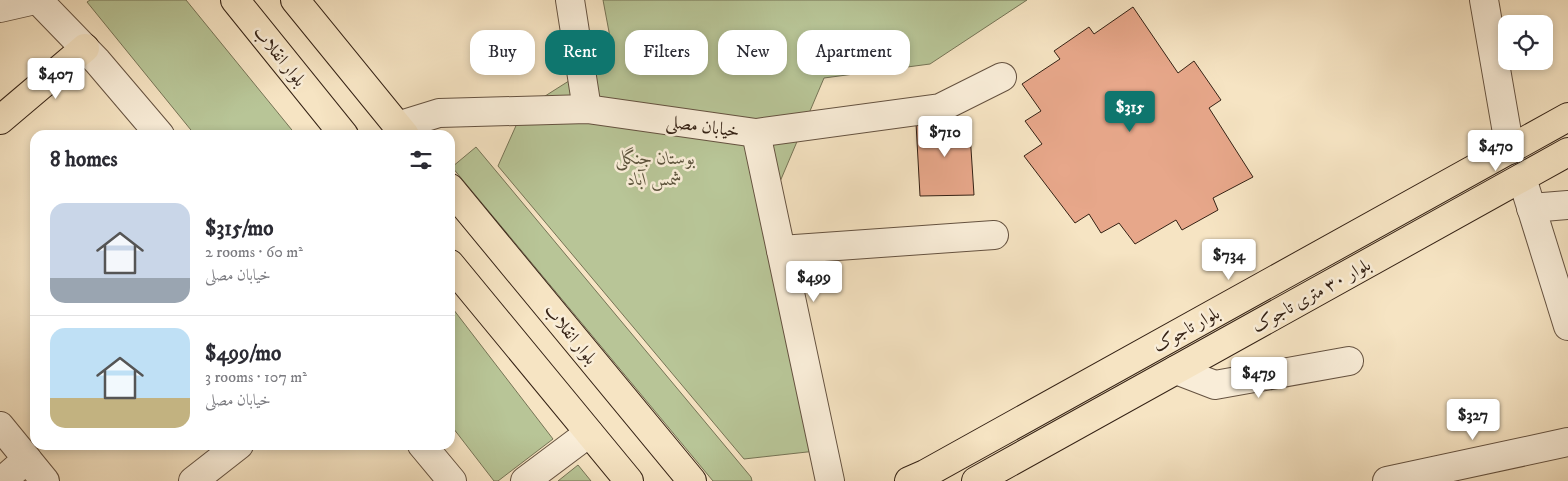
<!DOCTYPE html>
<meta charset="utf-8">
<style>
body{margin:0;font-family:"IM FELL DW Pica",Amiri,serif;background:#f2f2f3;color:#2b2b33;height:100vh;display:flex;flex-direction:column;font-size:19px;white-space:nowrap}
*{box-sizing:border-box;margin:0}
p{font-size:16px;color:#7c7c81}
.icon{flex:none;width:28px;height:28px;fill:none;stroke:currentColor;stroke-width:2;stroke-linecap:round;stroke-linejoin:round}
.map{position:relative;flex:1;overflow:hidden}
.side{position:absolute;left:30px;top:130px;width:425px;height:320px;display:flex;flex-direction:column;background:#fff;border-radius:15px;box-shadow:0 2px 8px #0003}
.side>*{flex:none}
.guide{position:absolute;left:470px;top:30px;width:475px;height:45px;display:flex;gap:10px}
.fabs{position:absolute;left:1498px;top:15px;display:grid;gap:10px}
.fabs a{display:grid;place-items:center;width:55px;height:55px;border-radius:10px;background:#fff;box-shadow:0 2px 8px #0003;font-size:25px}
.price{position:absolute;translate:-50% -42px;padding:0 11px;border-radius:5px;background:#fff;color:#222;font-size:16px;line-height:32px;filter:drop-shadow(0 1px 2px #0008)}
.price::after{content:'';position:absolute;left:50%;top:30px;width:15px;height:11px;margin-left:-8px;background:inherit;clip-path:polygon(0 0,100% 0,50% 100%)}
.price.active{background:#0f766e;color:#fff}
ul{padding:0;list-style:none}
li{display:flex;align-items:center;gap:15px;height:125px;padding:0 20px}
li+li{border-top:1px solid #e1e1e2}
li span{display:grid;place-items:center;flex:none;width:140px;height:100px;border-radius:15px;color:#555}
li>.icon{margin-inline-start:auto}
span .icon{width:60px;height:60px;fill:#fffc;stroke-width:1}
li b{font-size:21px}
h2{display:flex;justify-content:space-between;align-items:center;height:60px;padding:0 20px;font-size:21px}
.chip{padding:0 18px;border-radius:15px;background:#fff;box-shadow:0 2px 8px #0003;font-size:18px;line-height:45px}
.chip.active{background:#0f766e;color:#fff}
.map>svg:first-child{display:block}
.green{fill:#b8c597;stroke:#767456}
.building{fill:#e7a78a;stroke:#352215}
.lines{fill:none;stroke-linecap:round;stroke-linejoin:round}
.minor-casing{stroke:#655240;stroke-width:30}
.major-casing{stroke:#352215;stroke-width:30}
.minor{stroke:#f9edd8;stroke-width:28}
.major{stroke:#f6e4c3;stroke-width:28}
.labels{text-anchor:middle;stroke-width:5;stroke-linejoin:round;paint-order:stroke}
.street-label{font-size:18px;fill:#352215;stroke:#f9edd8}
.park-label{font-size:18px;font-style:italic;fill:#5c533c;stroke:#f9edd8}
</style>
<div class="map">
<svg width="1568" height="481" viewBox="0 0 1568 481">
<rect width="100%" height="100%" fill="#f6e4c3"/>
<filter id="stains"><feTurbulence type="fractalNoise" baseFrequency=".004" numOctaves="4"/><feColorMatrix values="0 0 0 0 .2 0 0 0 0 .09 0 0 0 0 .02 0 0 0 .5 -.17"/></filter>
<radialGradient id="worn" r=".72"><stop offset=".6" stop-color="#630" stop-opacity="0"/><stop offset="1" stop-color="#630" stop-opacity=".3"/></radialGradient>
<g class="green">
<path d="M 90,0 L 186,0 L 296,135 L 195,135 L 87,2 Z"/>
<path d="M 603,0 L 1027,0 L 930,64 L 824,78 L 762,224 L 825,450 L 744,459 L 498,166 L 523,110 L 613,53 Z"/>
<path d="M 476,147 L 751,477 L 752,481 L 713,481 L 452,167 Z"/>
<path d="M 450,305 L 553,439 L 498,481 L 494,481 L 450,424 Z"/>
<path d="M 578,465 L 591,481 L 558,481 Z"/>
</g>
<g class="building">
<path d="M 1133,7 L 1178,73 L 1194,61 L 1221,100 L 1209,108 L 1253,177 L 1213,198 L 1218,210 L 1182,230 L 1176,220 L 1135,244 L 1119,223 L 1101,233 L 1089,214 L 1075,223 L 1024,156 L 1042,144 L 1025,121 L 1041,111 L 1022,84 L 1060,59 L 1054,51 L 1089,27 L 1094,34 Z"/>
<path d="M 969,118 L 974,195 L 920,196 L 916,123 Z"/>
</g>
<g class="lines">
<defs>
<g id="minor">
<path d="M 38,0 L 97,61 L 160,135"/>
<path d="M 570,0 L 587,109"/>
<path d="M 1484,0 L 1510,150"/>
<path d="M 0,8 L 35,0"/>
<path d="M 397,126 L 439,113 L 587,109 L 756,133 L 940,108 L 1002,77"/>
<path d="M 756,133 L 830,481"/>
<path d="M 1522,178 L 1568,326"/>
<path d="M 1531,208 L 1568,205"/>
<path d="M 781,250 L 994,235"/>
<path d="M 1176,370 L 1215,385 L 1349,361"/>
<path d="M 0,426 L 45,481"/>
<path d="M 422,445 L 452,481"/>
<path d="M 2,481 L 27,459"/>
<path d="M 193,481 L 239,445"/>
<path d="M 525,481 L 589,433"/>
<path d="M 1387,481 L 1568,442"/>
</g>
<g id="major">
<path d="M 235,0 L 344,135"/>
<path d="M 295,0 L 405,135"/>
<path d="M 0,120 L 85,48"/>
<path d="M 450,188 L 692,481"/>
<path d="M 450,264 L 629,481"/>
<path d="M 909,481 L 925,474 L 1568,117"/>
<path d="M 976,481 L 1568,152"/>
</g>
</defs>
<use href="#minor" class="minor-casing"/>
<use href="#major" class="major-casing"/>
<use href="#minor" class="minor"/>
<use href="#major" class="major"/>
</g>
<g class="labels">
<g class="street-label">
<text transform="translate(280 56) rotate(51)" y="6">بلوار انقلاب</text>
<text transform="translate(703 126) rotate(8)" y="6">خیابان مصلی</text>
<text transform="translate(1311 295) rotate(-29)" y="6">بلوار ۳۰ متری تاجوک</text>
<text transform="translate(1186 329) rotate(-29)" y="6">بلوار تاجوک</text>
<text transform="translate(571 334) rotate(51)" y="6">بلوار انقلاب</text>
</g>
<g class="park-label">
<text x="655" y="164">بوستان جنگلی<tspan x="655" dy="21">شمس آباد</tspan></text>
</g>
</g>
<rect width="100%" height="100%" filter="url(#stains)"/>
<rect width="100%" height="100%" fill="url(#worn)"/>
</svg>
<div class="fabs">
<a><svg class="icon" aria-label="locate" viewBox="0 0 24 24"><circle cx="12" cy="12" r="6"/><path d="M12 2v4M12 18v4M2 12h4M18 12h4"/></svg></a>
</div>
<b class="price" style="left:56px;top:100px">$407</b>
<b class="price active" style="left:1130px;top:133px">$315</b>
<b class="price" style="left:945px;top:158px">$710</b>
<b class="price" style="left:1496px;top:172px">$470</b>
<b class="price" style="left:1229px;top:281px">$734</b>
<b class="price" style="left:814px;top:303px">$499</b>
<b class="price" style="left:1259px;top:399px">$479</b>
<b class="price" style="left:1473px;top:441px">$327</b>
<div class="guide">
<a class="chip">Buy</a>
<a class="chip active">Rent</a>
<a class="chip">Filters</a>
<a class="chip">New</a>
<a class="chip">Apartment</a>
</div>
<section class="side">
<h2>8 homes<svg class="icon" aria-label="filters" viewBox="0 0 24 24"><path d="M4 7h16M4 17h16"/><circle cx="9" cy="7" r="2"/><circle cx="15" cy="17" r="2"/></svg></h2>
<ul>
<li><span style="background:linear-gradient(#c9d6e8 75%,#9aa5b1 0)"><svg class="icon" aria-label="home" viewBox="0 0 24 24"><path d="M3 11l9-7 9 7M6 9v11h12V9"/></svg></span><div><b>$315/mo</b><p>2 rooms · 60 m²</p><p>خیابان مصلی</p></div></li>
<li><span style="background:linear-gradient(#bfe0f5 70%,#c2b280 0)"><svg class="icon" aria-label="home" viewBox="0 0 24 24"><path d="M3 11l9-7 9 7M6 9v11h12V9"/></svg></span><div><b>$499/mo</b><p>3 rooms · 107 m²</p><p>خیابان مصلی</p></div></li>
</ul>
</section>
</div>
